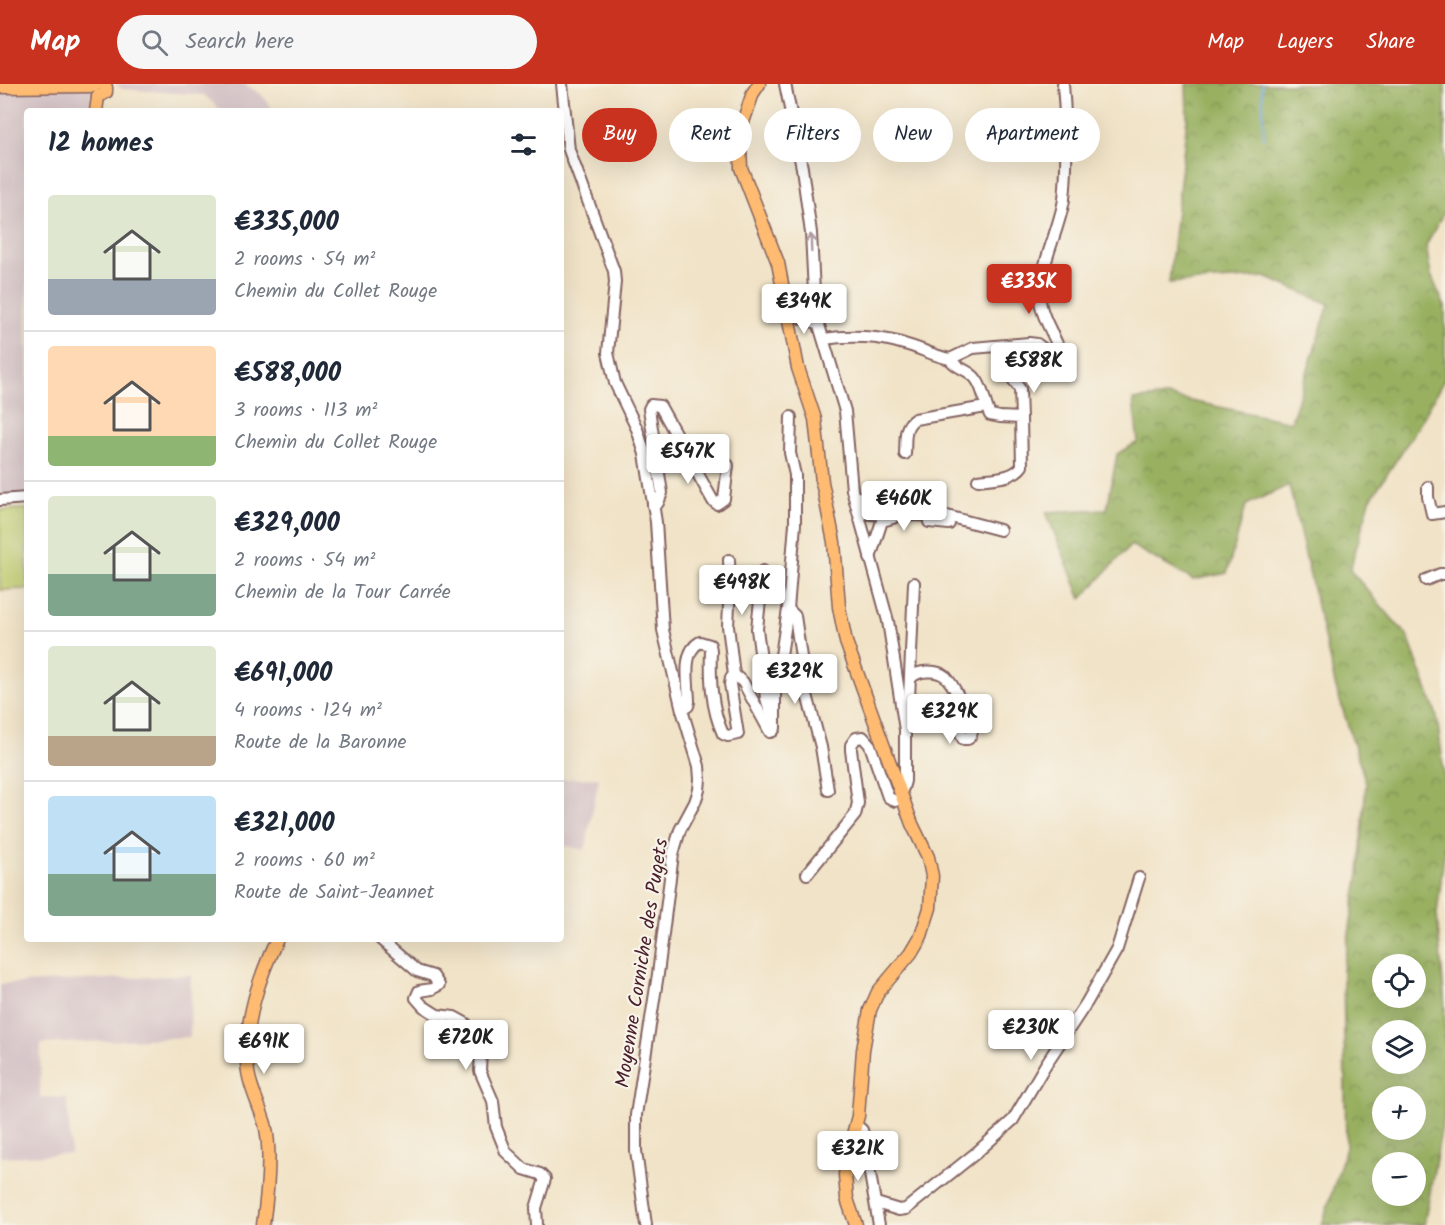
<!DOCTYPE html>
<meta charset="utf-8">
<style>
body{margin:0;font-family:Kalam,sans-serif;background:#f6f6f7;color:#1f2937;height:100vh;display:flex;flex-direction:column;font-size:22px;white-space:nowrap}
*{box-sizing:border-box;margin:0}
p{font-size:20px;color:#747a83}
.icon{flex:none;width:33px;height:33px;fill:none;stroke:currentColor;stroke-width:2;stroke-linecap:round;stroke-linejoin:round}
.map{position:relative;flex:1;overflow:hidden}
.panel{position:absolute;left:24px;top:24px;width:540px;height:834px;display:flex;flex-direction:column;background:#fff;border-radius:6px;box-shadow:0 6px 24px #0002}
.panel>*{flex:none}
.hud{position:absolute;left:582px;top:24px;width:570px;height:54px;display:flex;gap:12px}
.controls{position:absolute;left:1372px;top:870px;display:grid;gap:12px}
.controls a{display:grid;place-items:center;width:54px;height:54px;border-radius:50%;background:#fff;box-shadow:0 6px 24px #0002;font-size:30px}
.price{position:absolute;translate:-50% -51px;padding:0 14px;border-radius:6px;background:#fff;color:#222;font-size:20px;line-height:39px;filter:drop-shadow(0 2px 3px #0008)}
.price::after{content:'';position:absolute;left:50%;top:36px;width:18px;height:14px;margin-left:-9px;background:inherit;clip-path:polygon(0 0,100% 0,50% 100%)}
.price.active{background:#c8321e;color:#fff}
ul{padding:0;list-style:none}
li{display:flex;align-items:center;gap:18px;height:150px;padding:0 24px}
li+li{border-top:2px solid #e0e1e3}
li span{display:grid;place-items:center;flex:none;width:168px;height:120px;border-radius:6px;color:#555}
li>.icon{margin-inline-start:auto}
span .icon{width:72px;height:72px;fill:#fffc;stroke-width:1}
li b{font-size:26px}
h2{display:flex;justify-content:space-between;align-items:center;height:72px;padding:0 24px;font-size:26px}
.pill{padding:0 21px;border-radius:27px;background:#fff;box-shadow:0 6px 24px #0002;font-size:21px;line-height:54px}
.pill.active{background:#c8321e;color:#fff}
header{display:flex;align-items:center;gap:36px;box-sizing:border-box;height:84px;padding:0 30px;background:#c8321e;color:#fff}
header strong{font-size:28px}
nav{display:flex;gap:33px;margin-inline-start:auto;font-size:21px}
.search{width:420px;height:54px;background:#f6f6f7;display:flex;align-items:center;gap:15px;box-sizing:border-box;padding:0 21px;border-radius:33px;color:#747a83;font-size:22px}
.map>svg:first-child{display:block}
.industrial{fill:#d2bec3}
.forest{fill:url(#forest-crowns);stroke:#716846;stroke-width:1.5;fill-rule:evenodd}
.pitch{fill:#c0cc6e;stroke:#85764c;stroke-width:1.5}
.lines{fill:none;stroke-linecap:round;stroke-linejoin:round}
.stream{stroke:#71a6de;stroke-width:2}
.minor-casing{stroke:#846462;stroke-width:14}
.major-casing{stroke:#846462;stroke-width:15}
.minor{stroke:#fff;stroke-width:10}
.major{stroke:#febb71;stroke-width:12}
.oneway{stroke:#ae9aa0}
.labels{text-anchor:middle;stroke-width:4.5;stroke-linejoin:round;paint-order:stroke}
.street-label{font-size:20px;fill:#4a1f2b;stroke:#f7f3e8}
</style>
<header>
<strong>Map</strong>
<div class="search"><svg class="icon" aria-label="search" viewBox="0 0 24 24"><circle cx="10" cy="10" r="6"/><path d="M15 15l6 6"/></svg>Search here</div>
<nav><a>Map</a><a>Layers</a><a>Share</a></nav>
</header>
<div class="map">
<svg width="1445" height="1141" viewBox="0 0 1445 1141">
<defs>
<pattern id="forest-crowns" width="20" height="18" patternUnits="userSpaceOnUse" patternTransform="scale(1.5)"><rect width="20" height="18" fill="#98b061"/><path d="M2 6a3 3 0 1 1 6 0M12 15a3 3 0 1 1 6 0" fill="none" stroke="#7e8f50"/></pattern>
</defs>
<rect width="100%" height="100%" fill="#f7f3e8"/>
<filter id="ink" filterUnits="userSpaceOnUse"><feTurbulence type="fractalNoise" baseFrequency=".0167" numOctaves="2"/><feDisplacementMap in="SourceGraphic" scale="12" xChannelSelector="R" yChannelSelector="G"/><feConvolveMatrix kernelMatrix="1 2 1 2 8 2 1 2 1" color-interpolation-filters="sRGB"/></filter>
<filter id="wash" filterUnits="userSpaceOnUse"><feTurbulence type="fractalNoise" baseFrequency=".008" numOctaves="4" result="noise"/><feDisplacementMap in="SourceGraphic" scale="24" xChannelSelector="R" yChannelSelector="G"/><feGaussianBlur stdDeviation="1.35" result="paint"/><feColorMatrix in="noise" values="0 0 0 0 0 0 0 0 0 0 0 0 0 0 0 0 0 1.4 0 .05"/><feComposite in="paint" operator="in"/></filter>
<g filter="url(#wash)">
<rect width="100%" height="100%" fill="#f1e3c7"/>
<g class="industrial">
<path d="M 0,0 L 92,0 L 90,27 L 27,27 L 27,412 L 0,413 Z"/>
<path d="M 116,0 L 245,0 L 262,11 L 274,27 L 222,27 L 204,11 L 122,5 Z"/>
<path d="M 599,694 L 585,766 L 561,761 L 561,695 Z"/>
<path d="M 191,891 L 190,953 L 41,960 L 40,1013 L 67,1014 L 71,1070 L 0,1073 L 0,900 Z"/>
</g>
<path class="forest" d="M 1186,0 L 1445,0 L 1445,126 L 1426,162 L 1431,191 L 1445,223 L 1445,294 L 1416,346 L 1370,416 L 1350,486 L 1408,553 L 1437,632 L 1445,697 L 1445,763 L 1437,830 L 1445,923 L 1445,1026 L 1424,1141 L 1322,1141 L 1346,1063 L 1343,886 L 1359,789 L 1366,699 L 1336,604 L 1289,401 L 1246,421 L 1227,489 L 1193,496 L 1131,461 L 1081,515 L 1046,428 L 1107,425 L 1117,370 L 1138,358 L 1133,316 L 1167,312 L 1291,338 L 1329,220 L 1265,193 L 1169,199 L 1187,34 ZM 1383,880 L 1416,880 L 1416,914 L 1383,914 ZM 1383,946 L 1416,946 L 1416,980 L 1383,980 ZM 1383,1012 L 1416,1012 L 1416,1046 L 1383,1046 ZM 1383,1078 L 1416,1078 L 1416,1112 L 1383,1112 Z"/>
<path class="pitch" d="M 27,425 L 27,505 L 0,506 L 0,426 Z"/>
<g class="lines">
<path class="stream" d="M 1262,0 L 1264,54"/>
</g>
</g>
<g filter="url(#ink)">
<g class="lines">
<defs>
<g id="minor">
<path d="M 562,0 L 569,66 L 614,187 L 615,198 L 608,269 L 615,299 L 637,345 L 645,370 L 656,438 L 663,546 L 682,626 L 699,682 L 700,695 L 699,706 L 695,718 L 680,746 L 673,770 L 658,890 L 636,1031 L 636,1067 L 646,1141"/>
<path d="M 785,0 L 802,84 L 811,149 L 815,228 L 845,327 L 852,406 L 888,537 L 905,646 L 905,697 L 903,704 L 901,707"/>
<path d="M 788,230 C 800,230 806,239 818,238"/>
<path d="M 824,255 C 849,251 880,252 904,260 C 920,264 934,272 950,275 L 973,264 L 1029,259 L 1037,260 L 1050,270 L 1057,266 L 1057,260 C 1052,248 1044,236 1041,222 C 1034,193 1060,146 1064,115 C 1068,76 1066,39 1063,0"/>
<path d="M 950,275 C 956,285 969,285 976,295 C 984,305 984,319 990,331 L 1000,333 L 1021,334 L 1022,382 C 1013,395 992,394 978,396"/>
<path d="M 1014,297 L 1020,305 L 1021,334"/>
<path d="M 905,370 C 906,357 903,342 915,335 L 986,323"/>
<path d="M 1428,403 L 1428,413 L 1432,430 L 1445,428"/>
<path d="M 859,413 L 865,427 L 870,430 L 947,432 L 1000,446"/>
<path d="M 0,416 L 27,414"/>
<path d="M 653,421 L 658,419 L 662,409 L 649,325 L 651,321 L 660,322 L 713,417 L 717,420 L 724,415 L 728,381"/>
<path d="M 929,438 L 949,440"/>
<path d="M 870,474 L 882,437 L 893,434"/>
<path d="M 729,476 L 730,500 L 728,542 L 734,591"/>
<path d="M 763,487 L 757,545 L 766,614 L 771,631"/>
<path d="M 1426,496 L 1440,490 L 1445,490"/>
<path d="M 788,525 L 795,532 L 806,607 L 821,663 L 828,706"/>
<path d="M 911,594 C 918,586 937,585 946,593 C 951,599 958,610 960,618 C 964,630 957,644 963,655 L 968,655 L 971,651 L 980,618"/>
<path d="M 682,626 L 688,622 L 689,618 C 689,600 681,568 700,558 L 710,561 L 711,566 C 710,594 711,624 723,650 L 728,652 L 738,650 L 730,600 L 731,594 L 734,591 L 743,598 L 770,648 L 773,647 L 775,644 L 775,611 L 788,525 L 795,440 L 795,391 L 790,369 L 791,333"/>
<path d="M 902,626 L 909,615 L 914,499"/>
<path d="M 807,790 L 855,731 L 858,719 L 851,666 L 851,661 L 856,654 L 863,653 L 870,661 L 888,713 L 895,717 L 903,714"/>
<path d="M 380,855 L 417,887 L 433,892 L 439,901 L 432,905 L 419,907 L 416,914 L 423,922 L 437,931 L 454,933 L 465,939 L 474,948 L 481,967 L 480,987 L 493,1017 L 496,1043 L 506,1068 L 524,1085 L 540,1090 L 545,1095 L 536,1124 L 537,1141"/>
<path d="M 856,1041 L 862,1046 L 863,1050 L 879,1141"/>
<path d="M 876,1119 L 899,1126 L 906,1125 L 976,1069 L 1013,1036 L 1046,980 L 1087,918 L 1117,865 L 1139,794"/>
</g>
<g id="major">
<path d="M 759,0 L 753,9 L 742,41 L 740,62 L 741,84 L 778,179 L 798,284 L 815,335 L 822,398 L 834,458 L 839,523 L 846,558 L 912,740 L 928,773 L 932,792 L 930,824 L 921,852 L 911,869 L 878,908 L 870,926 L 863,966 L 858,1032 L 848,1069 L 845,1091 L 847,1115 L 856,1141"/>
<path d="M 0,3 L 94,2"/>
<path d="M 98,13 L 106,8 L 106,3 L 103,0"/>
<path d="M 96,27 L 98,13"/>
<path d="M 263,1141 C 267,1113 272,1068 265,1040 C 259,1020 248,1000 247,979 C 245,935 259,894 277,855"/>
</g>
</defs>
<use href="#minor" class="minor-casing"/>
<use href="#major" class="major-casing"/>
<use href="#minor" class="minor"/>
<use href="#major" class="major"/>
</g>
<defs><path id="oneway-shaft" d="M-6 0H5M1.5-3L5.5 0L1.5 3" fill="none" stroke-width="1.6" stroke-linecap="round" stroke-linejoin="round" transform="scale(1.5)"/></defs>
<use class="oneway" href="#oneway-shaft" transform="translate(811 159) rotate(-92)"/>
</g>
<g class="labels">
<g class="street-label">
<text transform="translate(641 879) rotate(-81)" y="7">Moyenne Corniche des Pugets</text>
</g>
</g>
</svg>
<div class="controls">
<a><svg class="icon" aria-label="locate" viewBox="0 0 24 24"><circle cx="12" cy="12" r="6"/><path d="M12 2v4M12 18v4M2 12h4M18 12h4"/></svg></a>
<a><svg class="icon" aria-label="layers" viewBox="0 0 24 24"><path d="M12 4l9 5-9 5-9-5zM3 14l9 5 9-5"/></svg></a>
<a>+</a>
<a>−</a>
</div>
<b class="price active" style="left:1029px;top:231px">€335K</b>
<b class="price" style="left:804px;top:251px">€349K</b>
<b class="price" style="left:1034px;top:310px">€588K</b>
<b class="price" style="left:688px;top:401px">€547K</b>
<b class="price" style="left:904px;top:448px">€460K</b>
<b class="price" style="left:742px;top:532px">€498K</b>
<b class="price" style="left:795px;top:621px">€329K</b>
<b class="price" style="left:950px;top:661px">€329K</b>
<b class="price" style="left:1031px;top:977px">€230K</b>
<b class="price" style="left:466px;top:987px">€720K</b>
<b class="price" style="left:264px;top:991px">€691K</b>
<b class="price" style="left:858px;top:1098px">€321K</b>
<div class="hud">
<a class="pill active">Buy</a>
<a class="pill">Rent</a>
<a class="pill">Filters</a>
<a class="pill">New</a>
<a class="pill">Apartment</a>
</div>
<section class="panel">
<h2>12 homes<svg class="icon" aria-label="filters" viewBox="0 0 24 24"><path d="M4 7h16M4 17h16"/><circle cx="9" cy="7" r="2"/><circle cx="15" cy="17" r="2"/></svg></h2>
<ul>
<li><span style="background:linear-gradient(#dfe7d0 70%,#9aa5b1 0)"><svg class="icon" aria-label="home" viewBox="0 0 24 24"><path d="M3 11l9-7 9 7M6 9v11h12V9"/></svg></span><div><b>€335,000</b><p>2 rooms · 54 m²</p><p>Chemin du Collet Rouge</p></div></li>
<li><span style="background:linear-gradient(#ffd9b3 75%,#8fb573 0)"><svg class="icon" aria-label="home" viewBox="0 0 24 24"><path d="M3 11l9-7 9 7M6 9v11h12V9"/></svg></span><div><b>€588,000</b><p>3 rooms · 113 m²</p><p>Chemin du Collet Rouge</p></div></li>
<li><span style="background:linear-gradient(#dfe7d0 65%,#7fa58c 0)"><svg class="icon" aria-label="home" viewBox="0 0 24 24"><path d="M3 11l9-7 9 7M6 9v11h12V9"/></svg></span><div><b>€329,000</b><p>2 rooms · 54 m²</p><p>Chemin de la Tour Carrée</p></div></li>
<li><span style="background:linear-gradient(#dfe7d0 75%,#b9a48a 0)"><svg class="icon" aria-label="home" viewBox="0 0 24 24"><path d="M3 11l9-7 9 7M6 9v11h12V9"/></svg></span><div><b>€691,000</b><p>4 rooms · 124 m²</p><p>Route de la Baronne</p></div></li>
<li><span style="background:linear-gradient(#bfe0f5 65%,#7fa58c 0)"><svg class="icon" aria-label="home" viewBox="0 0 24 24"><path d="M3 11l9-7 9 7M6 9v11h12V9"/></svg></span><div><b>€321,000</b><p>2 rooms · 60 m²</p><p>Route de Saint-Jeannet</p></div></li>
</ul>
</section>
</div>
